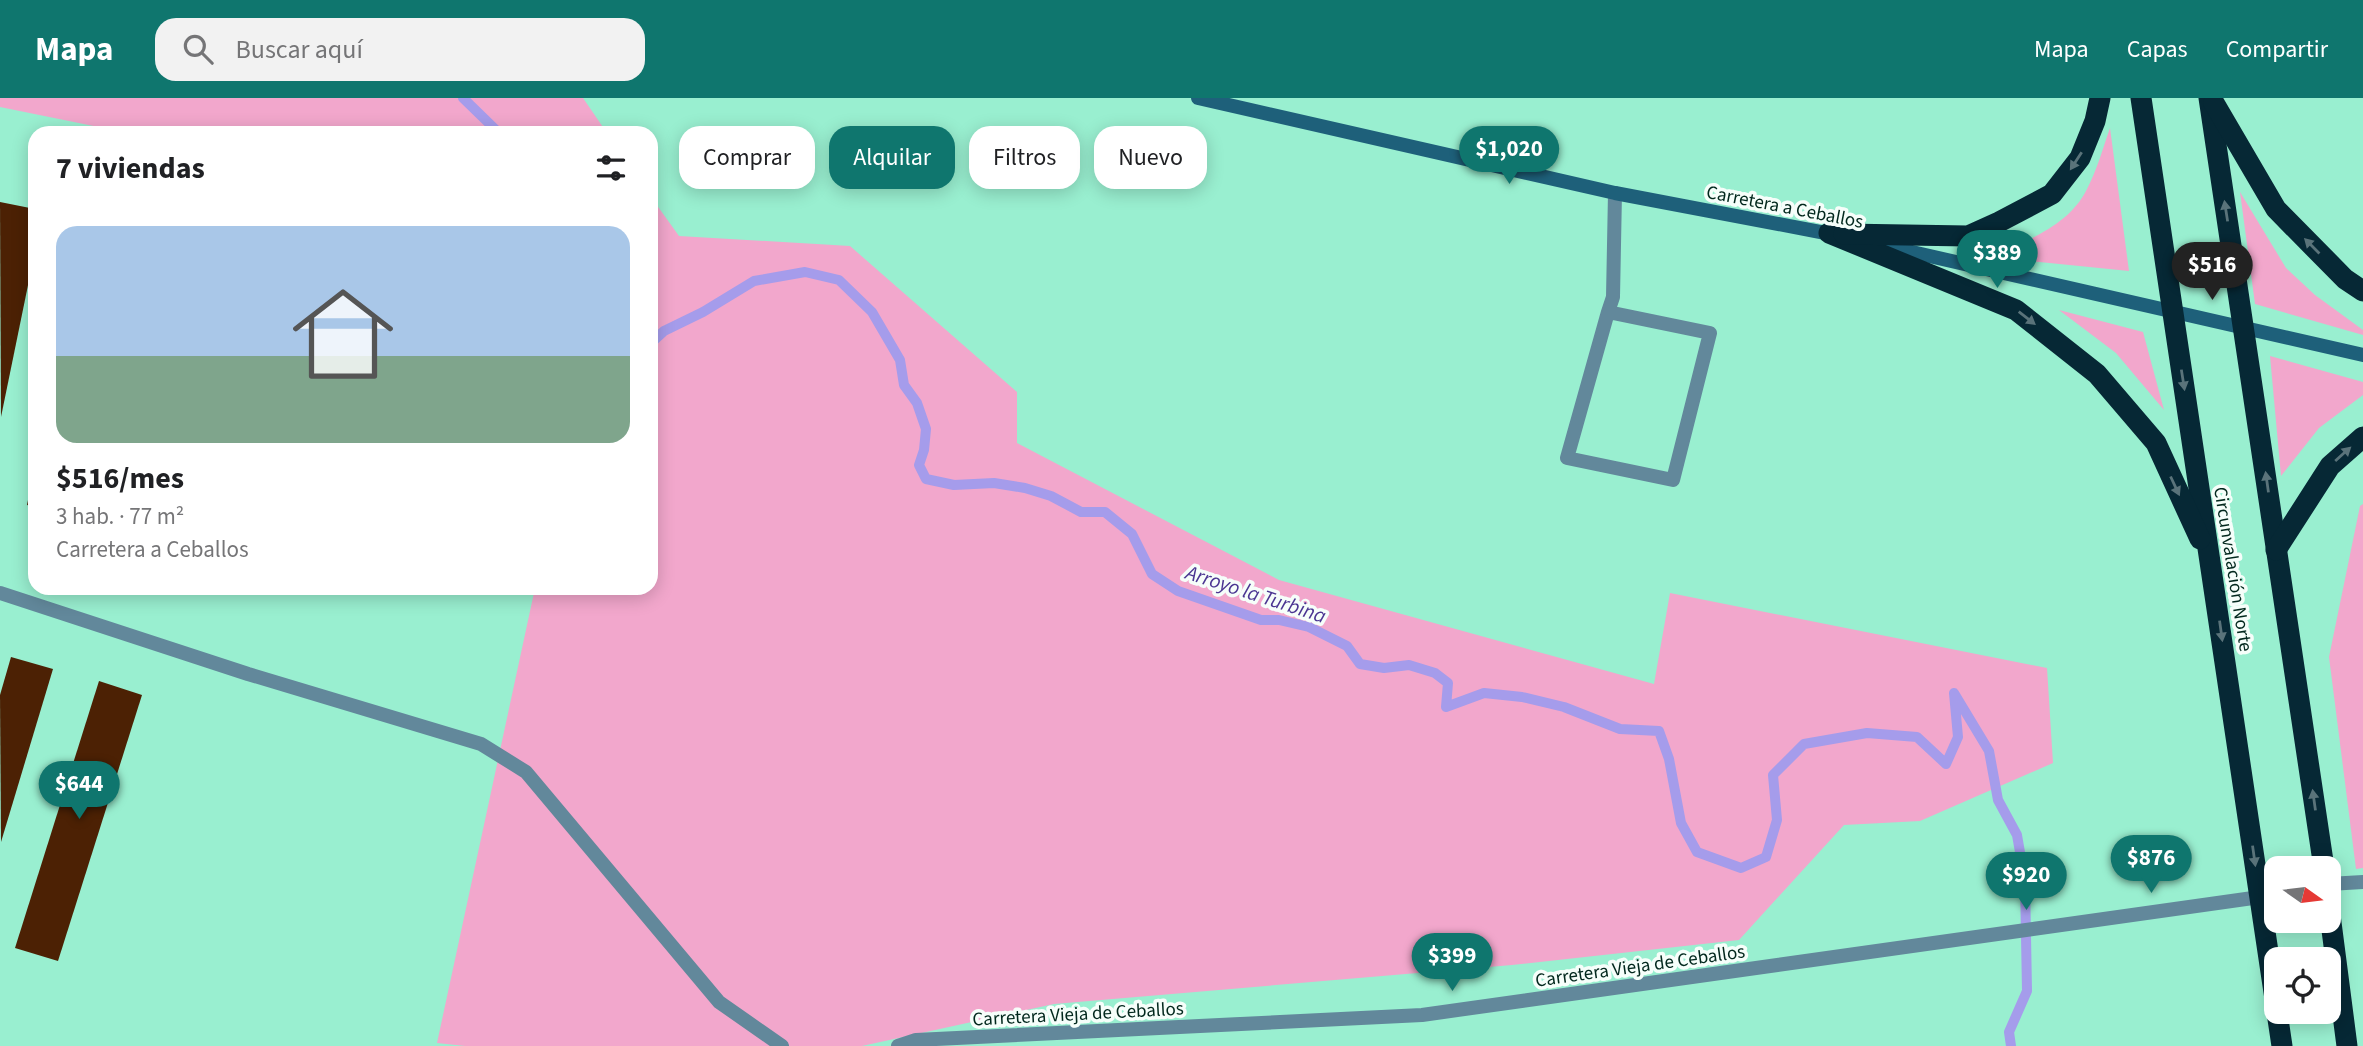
<!DOCTYPE html>
<html lang="es">
<meta charset="utf-8">
<style>
body{margin:0;font-family:"Source Sans 3",sans-serif;background:#f2f2f2;color:#202124;height:100vh;display:flex;flex-direction:column;font-size:26px;white-space:nowrap}
*{box-sizing:border-box;margin:0}
p{font-size:23px;color:#757577}
.icon{flex:none;width:38px;height:38px;fill:none;stroke:currentColor;stroke-width:2;stroke-linecap:round;stroke-linejoin:round}
.map{position:relative;flex:1;overflow:hidden}
.drawer{position:absolute;left:28px;top:28px;width:630px;height:469px;display:flex;flex-direction:column;background:#fff;border-radius:21px;box-shadow:0 4px 18px #0003}
.drawer>*{flex:none}
.banner{position:absolute;left:679px;top:28px;width:665px;height:63px;display:flex;gap:14px}
.needle{width:46px;rotate:104deg}
.controls{position:absolute;left:2264px;top:758px;display:grid;gap:14px}
.controls a{display:grid;place-items:center;width:77px;height:77px;border-radius:14px;background:#fff;box-shadow:0 4px 18px #0003;font-size:35px}
.price{position:absolute;translate:-50% -60px;padding:0 16px;border-radius:24px;background:#0f766e;color:#fff;font-size:23px;line-height:46px;filter:drop-shadow(0 2px 4px #0008)}
.price::after{content:'';position:absolute;left:50%;top:42px;width:21px;height:16px;margin-left:-10px;background:inherit;clip-path:polygon(0 0,100% 0,50% 100%)}
.price.on{background:#222;color:#fff}
ul{padding:0;list-style:none}
li{display:grid;align-content:center;gap:14px;height:371px;padding:0 28px}
li+li{border-top:2px solid #e0e0e0}
li span{display:grid;place-items:center;height:217px;border-radius:21px;color:#555}
li>.icon{margin-inline-start:auto}
span .icon{width:126px;height:126px;fill:#fffc;stroke-width:1}
li b{font-size:30px}
h2{display:flex;justify-content:space-between;align-items:center;height:84px;padding:0 28px;font-size:30px}
.tag{padding:0 24px;border-radius:21px;background:#fff;box-shadow:0 4px 18px #0003;font-size:24px;line-height:63px}
.tag.on{background:#0f766e;color:#fff}
header{display:flex;align-items:center;gap:42px;box-sizing:border-box;height:98px;padding:0 35px;background:#0f766e;color:#fff}
header strong{font-size:33px}
nav{display:flex;gap:38px;margin-inline-start:auto;font-size:24px}
.search{width:490px;height:63px;background:#f2f2f2;display:flex;align-items:center;gap:18px;box-sizing:border-box;padding:0 24px;border-radius:21px;color:#757577;font-size:26px}
.map>svg:first-child{display:block}
.green{fill:#f2a7cc}
.lines{fill:none;stroke-linecap:round;stroke-linejoin:round}
.stream{stroke:#a59ceb;stroke-width:10}
.building{fill:#4c2104}
.lane{stroke:#62889b;stroke-width:14}
.street{stroke:#62889b;stroke-width:14}
.secondary{stroke:#1e607a;stroke-width:14}
.highway{stroke:#062835;stroke-width:21}
.oneway{fill:#5a737a}
.labels{text-anchor:middle;stroke-width:7;stroke-linejoin:round;paint-order:stroke}
.street-label{font-size:19px;fill:#02281d;stroke:#f6fefa}
.water-label{font-size:21px;font-style:italic;fill:#4b3692;stroke:#f6fefa}
</style>
<header>
<strong>Mapa</strong>
<div class="search"><svg class="icon" aria-label="search" viewBox="0 0 24 24"><circle cx="10" cy="10" r="6"/><path d="M15 15l6 6"/></svg>Buscar aquí</div>
<nav><a>Mapa</a><a>Capas</a><a>Compartir</a></nav>
</header>
<div class="map">
<svg width="2363" height="948" viewBox="0 0 2363 948">
<rect width="100%" height="100%" fill="#99efd0"/>
<g class="green">
<path d="M 0,0 L 583,0 L 607,35 L 128,35 L 0,9 Z"/>
<path d="M 2110,30 L 2129,173 L 1991,159 C 2026,143 2069,128 2087,91 C 2097,72 2103,50 2110,30 Z"/>
<path d="M 2240,94 L 2286,170 L 2315,197 L 2363,232 L 2363,237 L 2255,206 Z"/>
<path d="M 651,99 L 679,138 L 850,148 L 1017,294 L 1017,345 L 1279,482 L 1654,586 L 1670,495 L 2047,570 L 2053,665 L 1920,723 L 1844,727 L 1739,842 L 1512,867 L 1054,906 L 862,948 L 465,948 L 437,945 L 535,490 L 651,490 Z"/>
<path d="M 2059,212 L 2143,234 L 2164,312 L 2116,255 Z"/>
<path d="M 2270,258 L 2363,284 L 2363,297 L 2319,330 L 2281,378 Z"/>
<path d="M 2363,406 L 2363,770 L 2356,771 L 2329,559 L 2360,408 Z"/>
</g>
<g class="lines">
<g class="stream">
<path d="M 463,0 L 499,35"/>
<path d="M 651,245 L 664,233 L 703,214 L 754,183 L 805,174 L 839,182 L 872,214 L 900,262 L 904,287 L 917,305 L 926,331 L 924,352 L 919,367 L 926,381 L 954,387 L 994,385 L 1025,390 L 1051,398 L 1081,414 L 1105,414 L 1132,436 L 1152,476 L 1178,493 L 1261,522 L 1279,522 L 1309,529 L 1347,548 L 1360,566 L 1384,570 L 1409,567 L 1435,575 L 1448,585 L 1446,609 L 1484,595 L 1522,599 L 1564,609 L 1620,631 L 1659,633 L 1669,661 L 1681,725 L 1697,754 L 1741,770 L 1766,759 L 1777,722 L 1773,677 L 1804,646 L 1867,635 L 1917,639 L 1946,666 L 1958,639 L 1954,595 L 1989,653 L 1998,702 L 2017,737 L 2025,783 L 2027,893 L 2009,934 L 2011,948"/>
</g>
</g>
<g class="building">
<path d="M 0,104 L 35,111 L 35,153 L 1,319 Z"/>
<path d="M 34,372 L 35,372 L 35,409 L 27,407 Z"/>
<path d="M 11,559 L 53,571 L 1,744 L 0,597 Z"/>
<path d="M 99,583 L 142,597 L 58,863 L 15,850 Z"/>
</g>
<g class="lines">
<g class="lane">
<path d="M 1608,214 L 1710,235 L 1673,382 L 1567,360 L 1608,214 L 1613,199 L 1615,95"/>
<path d="M 0,495 L 248,576 L 481,646 L 526,674 L 719,904 L 782,948"/>
</g>
<g class="street">
<path d="M 2329,786 L 2363,784"/>
<path d="M 898,948 L 916,942 L 1422,917 L 2260,799"/>
</g>
<g class="secondary">
<path d="M 1198,0 L 1615,95 L 1836,137"/>
<path d="M 1877,146 L 2363,257"/>
</g>
<g class="highway">
<path d="M 2141,0 L 2282,948"/>
<path d="M 2209,0 L 2324,770"/>
<path d="M 2214,5 L 2276,111 L 2345,181 L 2363,193"/>
<path d="M 1829,135 L 2016,212 L 2097,276 L 2156,345 L 2200,441"/>
<path d="M 1844,136 L 1968,138 L 1999,124 L 2052,96 L 2080,60 L 2095,23 L 2100,0"/>
<path d="M 2276,452 L 2330,368 L 2363,339"/>
<path d="M 2329,809 L 2347,948"/>
</g>
</g>
<defs><path id="oneway-solid" d="M-6-.8H1V-3.2L6.5 0L1 3.2V.8H-6Z" transform="scale(1.75)"/></defs>
<g class="oneway">
<use href="#oneway-solid" transform="translate(2076 63) rotate(123)"/>
<use href="#oneway-solid" transform="translate(2226 113) rotate(-99)"/>
<use href="#oneway-solid" transform="translate(2312 148) rotate(-135)"/>
<use href="#oneway-solid" transform="translate(2027 220) rotate(38)"/>
<use href="#oneway-solid" transform="translate(2183 282) rotate(81)"/>
<use href="#oneway-solid" transform="translate(2343 356) rotate(-42)"/>
<use href="#oneway-solid" transform="translate(2267 384) rotate(-98)"/>
<use href="#oneway-solid" transform="translate(2175 388) rotate(65)"/>
<use href="#oneway-solid" transform="translate(2221 533) rotate(82)"/>
<use href="#oneway-solid" transform="translate(2314 702) rotate(-98)"/>
<use href="#oneway-solid" transform="translate(2254 758) rotate(82)"/>
</g>
<g class="labels">
<g class="street-label">
<text transform="translate(1785 108) rotate(11)" y="7">Carretera a Ceballos</text>
<text transform="translate(2234 471) rotate(81)" y="7">Circunvalación Norte</text>
<text transform="translate(1640 867) rotate(-8)" y="7">Carretera Vieja de Ceballos</text>
<text transform="translate(1078 915) rotate(-3)" y="7">Carretera Vieja de Ceballos</text>
</g>
<g class="water-label">
<text transform="translate(1256 496) rotate(18)" y="7">Arroyo la Turbina</text>
</g>
</g>
</svg>
<div class="controls">
<a><svg class="needle" viewBox="-14 -14 28 28"><path d="M0-13l5 13h-10z" fill="#e53935"/><path d="M0 13l5-13h-10z" fill="#757577"/></svg></a>
<a><svg class="icon" aria-label="locate" viewBox="0 0 24 24"><circle cx="12" cy="12" r="6"/><path d="M12 2v4M12 18v4M2 12h4M18 12h4"/></svg></a>
</div>
<b class="price" style="left:1509px;top:88px">$1,020</b>
<b class="price" style="left:1997px;top:192px">$389</b>
<b class="price on" style="left:2212px;top:204px">$516</b>
<b class="price" style="left:79px;top:723px">$644</b>
<b class="price" style="left:2151px;top:797px">$876</b>
<b class="price" style="left:2026px;top:814px">$920</b>
<b class="price" style="left:1452px;top:895px">$399</b>
<div class="banner">
<a class="tag">Comprar</a>
<a class="tag on">Alquilar</a>
<a class="tag">Filtros</a>
<a class="tag">Nuevo</a>
</div>
<section class="drawer">
<h2>7 viviendas<svg class="icon" aria-label="filters" viewBox="0 0 24 24"><path d="M4 7h16M4 17h16"/><circle cx="9" cy="7" r="2"/><circle cx="15" cy="17" r="2"/></svg></h2>
<ul>
<li><span style="background:linear-gradient(#a9c7e8 60%,#7fa58c 0)"><svg class="icon" aria-label="home" viewBox="0 0 24 24"><path d="M3 11l9-7 9 7M6 9v11h12V9"/></svg></span><div><b>$516/mes</b><p>3 hab. · 77 m²</p><p>Carretera a Ceballos</p></div></li>
</ul>
</section>
</div>
